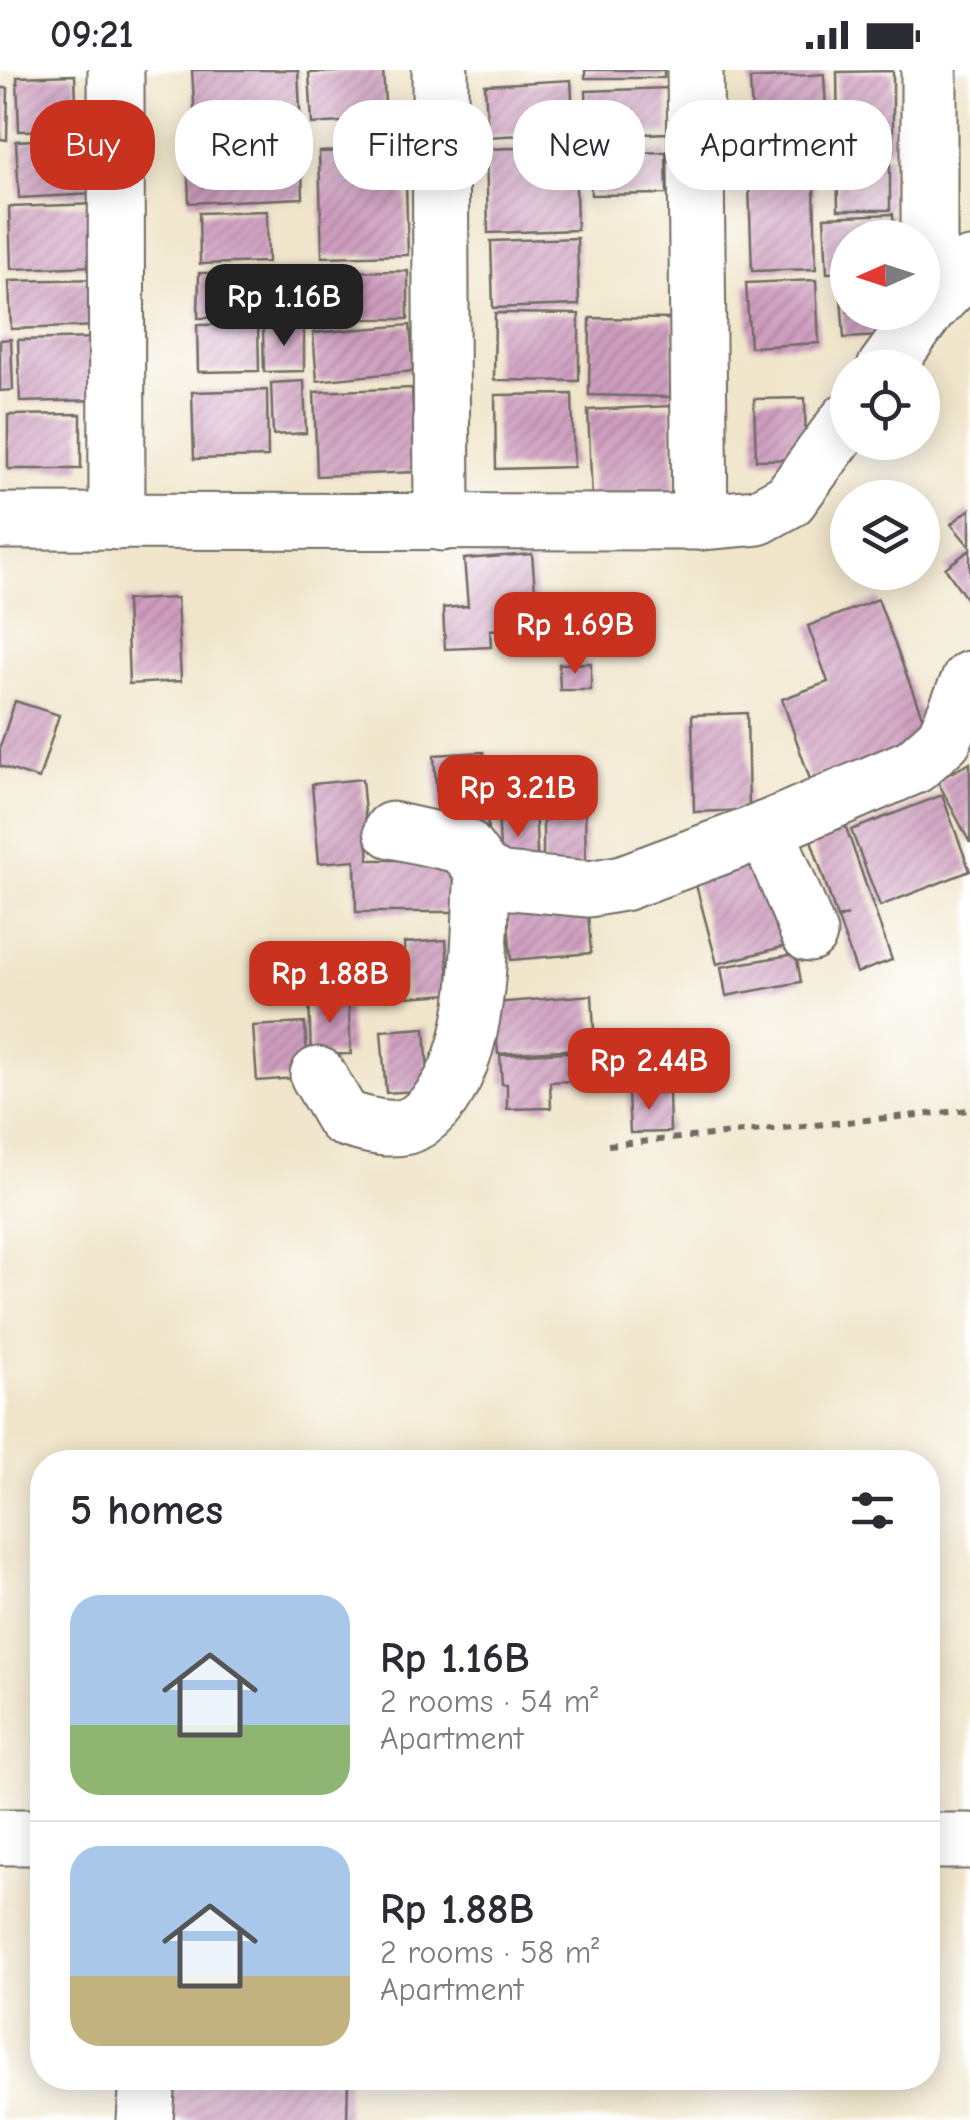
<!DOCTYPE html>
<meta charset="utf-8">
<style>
body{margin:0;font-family:"Comic Neue",sans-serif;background:#f2f2f3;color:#2b2b33;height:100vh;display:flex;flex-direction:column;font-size:38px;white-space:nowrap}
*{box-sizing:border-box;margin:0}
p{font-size:32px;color:#7c7c81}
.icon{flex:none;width:55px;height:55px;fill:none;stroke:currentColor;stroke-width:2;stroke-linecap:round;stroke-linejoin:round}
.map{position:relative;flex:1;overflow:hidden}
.sheet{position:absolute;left:30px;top:1380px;width:910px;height:640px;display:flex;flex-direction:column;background:#fff;border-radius:40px;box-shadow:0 5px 25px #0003}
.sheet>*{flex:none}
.hud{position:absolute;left:30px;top:30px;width:910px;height:90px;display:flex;gap:20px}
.needle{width:65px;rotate:267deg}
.buttons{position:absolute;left:830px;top:150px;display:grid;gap:20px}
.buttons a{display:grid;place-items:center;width:110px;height:110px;border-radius:50%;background:#fff;box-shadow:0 5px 25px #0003;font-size:50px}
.price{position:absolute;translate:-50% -85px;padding:0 22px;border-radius:20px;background:#c8321e;color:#fff;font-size:32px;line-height:65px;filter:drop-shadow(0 2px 5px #0008)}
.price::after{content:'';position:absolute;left:50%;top:60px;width:30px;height:22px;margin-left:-15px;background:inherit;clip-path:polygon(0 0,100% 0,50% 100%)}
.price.selected{background:#222;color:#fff}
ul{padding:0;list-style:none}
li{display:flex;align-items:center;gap:30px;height:250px;padding:0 40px}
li+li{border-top:2px solid #e1e1e2}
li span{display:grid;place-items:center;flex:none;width:280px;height:200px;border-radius:30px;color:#555}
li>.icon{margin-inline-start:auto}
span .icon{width:120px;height:120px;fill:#fffc;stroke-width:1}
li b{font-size:42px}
h2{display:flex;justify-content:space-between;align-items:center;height:120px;padding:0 40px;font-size:42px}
.pill{padding:0 35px;border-radius:40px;background:#fff;box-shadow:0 5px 25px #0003;font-size:35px;line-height:90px}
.pill.selected{background:#c8321e;color:#fff}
.status{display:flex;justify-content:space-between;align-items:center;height:70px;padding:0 50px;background:#fff;direction:ltr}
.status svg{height:28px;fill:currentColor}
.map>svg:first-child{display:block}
.building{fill:url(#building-hatch)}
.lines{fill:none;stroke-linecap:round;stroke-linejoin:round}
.minor-casing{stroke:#706c63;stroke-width:59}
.path{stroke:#706c63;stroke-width:6;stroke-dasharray:8 8;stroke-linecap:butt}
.minor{stroke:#fff;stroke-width:55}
</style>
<div class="status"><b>09:21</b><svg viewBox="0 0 49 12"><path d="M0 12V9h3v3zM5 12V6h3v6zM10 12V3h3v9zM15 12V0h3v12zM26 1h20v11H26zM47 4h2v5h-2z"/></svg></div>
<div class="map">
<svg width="970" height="2050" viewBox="0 0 970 2050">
<defs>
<pattern id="building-hatch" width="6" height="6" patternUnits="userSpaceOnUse" patternTransform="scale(2.5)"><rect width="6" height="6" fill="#cf9ebf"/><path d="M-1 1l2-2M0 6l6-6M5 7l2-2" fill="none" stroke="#a8819b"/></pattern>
</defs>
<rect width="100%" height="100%" fill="#fff"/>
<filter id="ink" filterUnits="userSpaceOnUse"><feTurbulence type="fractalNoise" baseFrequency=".01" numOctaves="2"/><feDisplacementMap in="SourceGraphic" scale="20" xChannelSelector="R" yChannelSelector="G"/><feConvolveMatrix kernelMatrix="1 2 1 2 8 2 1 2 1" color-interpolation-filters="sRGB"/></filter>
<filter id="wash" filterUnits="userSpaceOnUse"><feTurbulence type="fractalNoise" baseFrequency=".0048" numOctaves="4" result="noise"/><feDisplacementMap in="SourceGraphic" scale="40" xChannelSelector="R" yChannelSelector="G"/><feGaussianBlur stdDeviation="2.25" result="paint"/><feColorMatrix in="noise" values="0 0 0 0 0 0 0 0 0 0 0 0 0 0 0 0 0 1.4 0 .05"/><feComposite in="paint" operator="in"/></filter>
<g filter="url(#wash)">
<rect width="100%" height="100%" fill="#f0e5ca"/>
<g id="blocks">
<g class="building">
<path d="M 192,0 L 298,0 L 301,62 L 196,67 Z"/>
<path d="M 383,0 L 386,49 L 312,54 L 309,3 Z"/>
<rect x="585" y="0" width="79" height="8"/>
<path d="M 893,1 L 893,79 L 838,79 L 837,2 Z"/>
<path d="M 824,4 L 826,41 L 752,46 L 750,9 Z"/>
<path d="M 75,5 L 77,60 L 19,61 L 17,7 Z"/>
<path d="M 571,10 L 574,62 L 488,67 L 485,15 Z"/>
<path d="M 0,18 L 8,18 L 7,70 L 0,69 Z"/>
<path d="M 667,18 L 669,63 L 588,66 L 586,21 Z"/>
<path d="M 748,54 L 820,55 L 819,102 L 749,102 Z"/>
<path d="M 90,67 L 93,124 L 19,128 L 16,71 Z"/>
<path d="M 301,74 L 303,128 L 189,133 L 187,80 Z"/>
<path d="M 575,76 L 577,160 L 488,163 L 486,79 Z"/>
<path d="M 405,79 L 408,185 L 322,187 L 319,82 Z"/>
<path d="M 666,82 L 667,124 L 591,125 L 590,84 Z"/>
<path d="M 837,86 L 890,86 L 890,140 L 838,140 Z"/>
<path d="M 814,113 L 816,199 L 752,201 L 749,115 Z"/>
<path d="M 97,134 L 99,196 L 11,199 L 9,137 Z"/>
<path d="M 267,141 L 268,192 L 200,194 L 199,143 Z"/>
<path d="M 893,144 L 894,168 L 848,168 L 848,202 L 827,203 L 824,147 Z"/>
<path d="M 577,168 L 579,235 L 493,238 L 491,171 Z"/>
<path d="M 408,201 L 408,249 L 308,249 L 307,202 Z"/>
<path d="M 199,203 L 259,203 L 259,247 L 198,248 Z"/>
<path d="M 101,209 L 102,256 L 11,259 L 9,211 Z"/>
<path d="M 816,210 L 819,273 L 750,277 L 746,213 Z"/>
<path d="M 848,212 L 848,242 L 880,242 L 882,266 L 844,268 L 840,213 Z"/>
<path d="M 495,243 L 579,244 L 579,311 L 494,310 Z"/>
<path d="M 590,248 L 674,249 L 673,327 L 589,325 Z"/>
<path d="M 258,254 L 259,301 L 198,302 L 197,255 Z"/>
<path d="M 410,255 L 414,301 L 317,311 L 313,263 Z"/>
<path d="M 304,257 L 304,301 L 264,302 L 263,258 Z"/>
<path d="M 98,268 L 100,330 L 20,332 L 18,270 Z"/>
<path d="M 11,269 L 13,320 L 0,321 L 0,270 Z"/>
<path d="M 304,311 L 306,363 L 273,365 L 271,313 Z"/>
<path d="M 412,318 L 416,402 L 317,406 L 314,322 Z"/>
<path d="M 267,320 L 268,387 L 194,389 L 192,322 Z"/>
<path d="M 572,324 L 574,397 L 496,399 L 495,325 Z"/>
<path d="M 805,328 L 806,389 L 756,390 L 754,329 Z"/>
<path d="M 671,336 L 675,425 L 592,429 L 588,340 Z"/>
<path d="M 81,344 L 81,399 L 8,399 L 8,345 Z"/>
<path d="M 970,439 L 970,477 L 951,454 Z"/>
<path d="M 970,480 L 970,534 L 945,498 Z"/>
<path d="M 532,484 L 538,556 L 490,560 L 491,577 L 445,579 L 443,538 L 468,536 L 464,489 Z"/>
<path d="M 177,528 L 181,611 L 129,614 L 126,530 Z"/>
<path d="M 878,529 L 932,673 L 813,718 L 782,629 L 828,612 L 808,556 Z"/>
<path d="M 591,593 L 591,620 L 560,620 L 559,594 Z"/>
<path d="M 15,631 L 59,645 L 39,709 L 0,696 L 0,677 Z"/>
<path d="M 747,643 L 749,740 L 694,742 L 692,645 Z"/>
<path d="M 484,682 L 488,762 L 439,765 L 434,685 Z"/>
<path d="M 970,693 L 970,773 L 937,710 Z"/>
<path d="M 362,709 L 369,790 L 474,790 L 474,842 L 356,842 L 355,790 L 319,793 L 312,714 Z"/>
<path d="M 942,725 L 970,801 L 880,836 L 851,760 Z"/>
<path d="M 543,726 L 585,726 L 586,814 L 543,814 Z"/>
<path d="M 535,734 L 538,804 L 501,805 L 498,736 Z"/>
<path d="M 840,740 L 892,890 L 857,903 L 838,849 L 848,845 L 837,848 L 805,752 Z"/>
<path d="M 762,782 L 786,876 L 717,894 L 692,800 Z"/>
<path d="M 587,830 L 591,883 L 511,890 L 507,836 Z"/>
<path d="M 446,870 L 450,924 L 407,927 L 404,873 Z"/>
<path d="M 396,879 L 398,925 L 354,927 L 352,881 Z"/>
<path d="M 796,884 L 801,912 L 726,926 L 721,897 Z"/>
<path d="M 592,925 L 595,978 L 498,984 L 494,933 Z"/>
<path d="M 348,926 L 351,984 L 311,985 L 309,928 Z"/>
<path d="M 305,953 L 308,1007 L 257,1011 L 253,956 Z"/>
<path d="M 425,958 L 429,1020 L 386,1023 L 381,961 Z"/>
<path d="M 592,981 L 594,1010 L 550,1012 L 551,1038 L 507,1039 L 507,1014 L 502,1014 L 500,985 Z"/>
<path d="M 669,1022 L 670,1062 L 630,1063 L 628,1024 Z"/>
<path d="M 163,2008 L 348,2008 L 347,2050 L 162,2050 Z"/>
</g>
</g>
</g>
<g filter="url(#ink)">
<use href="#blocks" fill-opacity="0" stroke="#706c63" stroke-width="2.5"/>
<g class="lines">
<defs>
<g id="minor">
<path d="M 116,0 L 117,452"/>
<path d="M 440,0 L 442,453"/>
<path d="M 695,0 L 700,452"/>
<path d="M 929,0 L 929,238"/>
<path d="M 885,298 L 929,238 L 970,196"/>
<path d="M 0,451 L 700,452 L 758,447 L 789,430 L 848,350"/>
<path d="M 766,759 L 809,864"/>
<path d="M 392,760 L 464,776 L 483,802 L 502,811 L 589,819 L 623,813 L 757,763 L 914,696 L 944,669 L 970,609"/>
<path d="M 318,1005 L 343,1048 C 364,1055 397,1065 418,1051 C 486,1003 477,877 483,802"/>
<path d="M 0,1767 L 42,1767"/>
<path d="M 928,1771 L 970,1771"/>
<path d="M 145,2050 L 148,2008"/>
</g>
</defs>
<use href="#minor" class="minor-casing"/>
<path class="path" d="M 608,1075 L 970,1040"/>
<use href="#minor" class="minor"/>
</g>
</g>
</svg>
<div class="buttons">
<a><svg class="needle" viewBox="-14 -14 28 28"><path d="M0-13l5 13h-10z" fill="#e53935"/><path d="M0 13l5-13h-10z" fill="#7c7c81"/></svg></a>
<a><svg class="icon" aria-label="locate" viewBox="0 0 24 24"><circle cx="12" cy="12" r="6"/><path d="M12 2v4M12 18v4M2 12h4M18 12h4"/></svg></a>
<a><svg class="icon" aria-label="layers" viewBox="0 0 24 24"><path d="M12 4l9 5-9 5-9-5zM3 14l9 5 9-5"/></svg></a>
</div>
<b class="price selected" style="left:284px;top:279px">Rp 1.16B</b>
<b class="price" style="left:575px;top:607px">Rp 1.69B</b>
<b class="price" style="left:518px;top:770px">Rp 3.21B</b>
<b class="price" style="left:330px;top:956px">Rp 1.88B</b>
<b class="price" style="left:649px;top:1043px">Rp 2.44B</b>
<div class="hud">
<a class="pill selected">Buy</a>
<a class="pill">Rent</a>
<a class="pill">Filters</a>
<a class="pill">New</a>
<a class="pill">Apartment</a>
</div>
<section class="sheet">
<h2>5 homes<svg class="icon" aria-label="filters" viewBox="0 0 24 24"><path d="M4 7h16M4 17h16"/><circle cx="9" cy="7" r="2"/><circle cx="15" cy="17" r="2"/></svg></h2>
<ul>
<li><span style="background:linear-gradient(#a9c7e8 65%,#8fb573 0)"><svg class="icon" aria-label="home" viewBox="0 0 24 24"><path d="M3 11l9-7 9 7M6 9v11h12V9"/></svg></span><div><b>Rp 1.16B</b><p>2 rooms · 54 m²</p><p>Apartment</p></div></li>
<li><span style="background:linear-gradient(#a9c7e8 65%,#c2b280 0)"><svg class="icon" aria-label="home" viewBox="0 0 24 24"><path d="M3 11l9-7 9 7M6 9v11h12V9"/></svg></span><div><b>Rp 1.88B</b><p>2 rooms · 58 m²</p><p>Apartment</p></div></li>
</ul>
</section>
</div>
